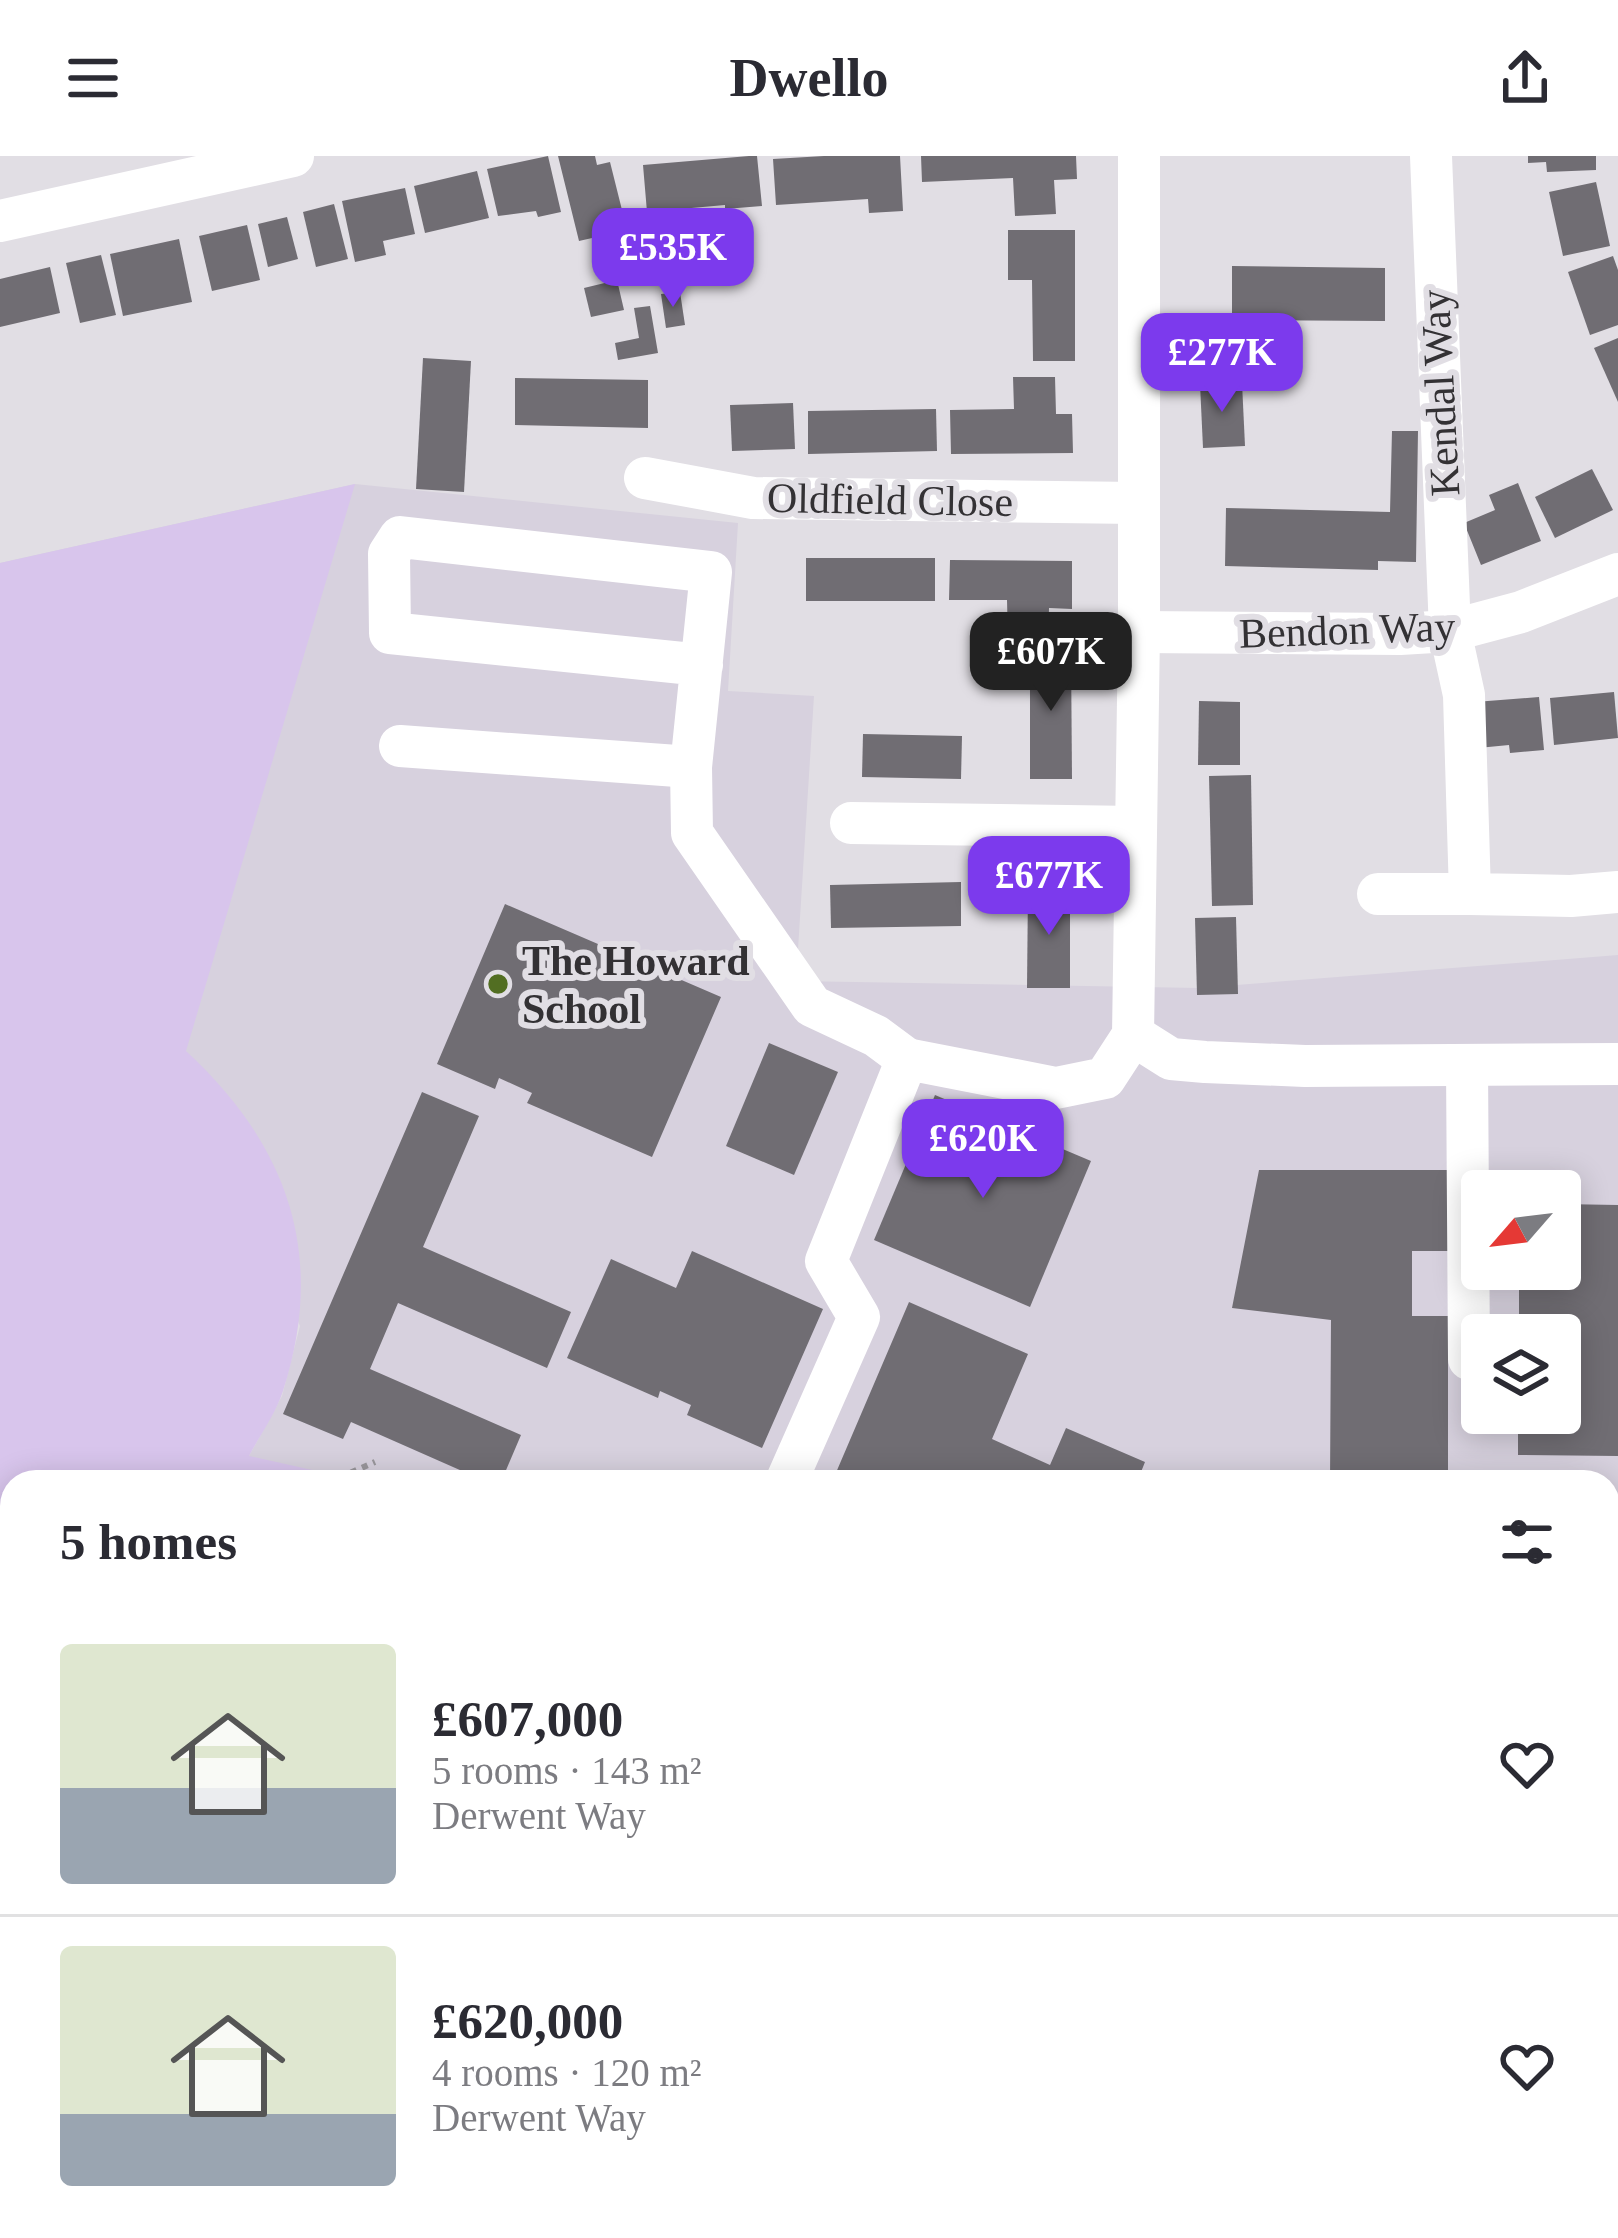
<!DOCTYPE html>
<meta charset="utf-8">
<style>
body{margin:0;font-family:Georgia,serif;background:#f7f7f7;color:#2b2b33;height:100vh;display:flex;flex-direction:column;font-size:45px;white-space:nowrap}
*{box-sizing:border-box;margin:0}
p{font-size:39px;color:#7c7c81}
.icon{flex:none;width:66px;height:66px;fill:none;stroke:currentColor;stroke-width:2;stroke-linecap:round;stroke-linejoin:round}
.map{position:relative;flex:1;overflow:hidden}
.side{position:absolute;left:0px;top:1314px;width:1620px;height:768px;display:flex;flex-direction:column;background:#fff;border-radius:36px 36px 0 0;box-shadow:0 6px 30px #0003}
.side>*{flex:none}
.needle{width:78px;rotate:242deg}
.controls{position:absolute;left:1461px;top:1014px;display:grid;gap:24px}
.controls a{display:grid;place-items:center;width:120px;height:120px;border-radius:12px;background:#fff;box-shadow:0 6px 30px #0003;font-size:60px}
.price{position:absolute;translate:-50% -102px;padding:0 27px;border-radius:24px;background:#7c3aed;color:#fff;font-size:39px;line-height:78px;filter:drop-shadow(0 3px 6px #0008)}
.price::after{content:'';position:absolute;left:50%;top:72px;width:36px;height:27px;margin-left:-18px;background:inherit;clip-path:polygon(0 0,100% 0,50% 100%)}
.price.current{background:#222;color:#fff}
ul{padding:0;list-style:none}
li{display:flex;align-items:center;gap:36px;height:300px;padding:0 60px}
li+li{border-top:3px solid #e1e1e2}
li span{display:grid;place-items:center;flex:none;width:336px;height:240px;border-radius:12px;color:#555}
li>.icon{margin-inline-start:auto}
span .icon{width:144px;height:144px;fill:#fffc;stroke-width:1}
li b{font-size:51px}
h2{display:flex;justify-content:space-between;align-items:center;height:144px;padding:0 60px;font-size:51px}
header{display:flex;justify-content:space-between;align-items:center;height:156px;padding:0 60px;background:#fff;font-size:54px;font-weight:700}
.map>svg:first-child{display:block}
.built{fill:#d7d1de;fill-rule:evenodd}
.green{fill:#d8c5ec}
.building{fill:#706d73}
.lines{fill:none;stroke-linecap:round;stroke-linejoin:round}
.path{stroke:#9a979c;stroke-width:6;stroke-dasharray:6 6;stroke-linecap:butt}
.minor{stroke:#fff;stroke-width:42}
.poi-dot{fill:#526e22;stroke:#e1dee4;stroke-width:4.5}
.labels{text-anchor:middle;stroke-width:12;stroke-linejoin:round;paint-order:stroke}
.street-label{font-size:42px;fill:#333134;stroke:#e1dee4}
.poi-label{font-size:42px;font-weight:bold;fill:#333134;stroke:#e1dee4;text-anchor:start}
</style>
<header><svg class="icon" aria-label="menu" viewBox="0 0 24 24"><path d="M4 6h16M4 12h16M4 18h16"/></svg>Dwello<svg class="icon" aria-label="share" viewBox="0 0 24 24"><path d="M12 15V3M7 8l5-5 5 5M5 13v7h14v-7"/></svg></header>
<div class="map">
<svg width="1618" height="2082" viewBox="0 0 1618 2082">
<rect width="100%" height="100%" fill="#e1dee4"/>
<path class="built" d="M 355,328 L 738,367 L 728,535 L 814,540 L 796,825 L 1198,832 L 1618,799 L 1618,2082 L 542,2082 L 536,2070 L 1608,2070 L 1608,1326 L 226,1326 L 249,1300 L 282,1240 L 300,1170 L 186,895 L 0,407 ZM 1482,1035 L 1560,1035 L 1560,1113 L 1482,1113 ZM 1482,1179 L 1560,1179 L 1560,1257 L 1482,1257 Z"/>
<path class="green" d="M 355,328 L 186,895 C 288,989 327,1099 283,1235 C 276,1257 260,1279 249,1300 L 366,1326 L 12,1326 L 12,2004 L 0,2003 L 0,407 Z"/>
<g class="building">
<path d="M 548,0 L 561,56 L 538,61 L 536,55 L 498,60 L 487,13 Z"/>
<path d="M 558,0 L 595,0 L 597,9 L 610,6 L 627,74 L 579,85 Z"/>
<path d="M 749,0 L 757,0 L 762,50 L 725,53 L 725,49 L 647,56 L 643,9 Z"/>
<path d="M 824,0 L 900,0 L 903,55 L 869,57 L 868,43 L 776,49 L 773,3 Z"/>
<path d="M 921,0 L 1076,0 L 1077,23 L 1054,24 L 1056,58 L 1015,60 L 1013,22 L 922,26 Z"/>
<path d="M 1528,0 L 1596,0 L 1596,14 L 1547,16 L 1546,6 L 1528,7 Z"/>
<path d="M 477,15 L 489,62 L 425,77 L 414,30 Z"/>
<path d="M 1596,26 L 1610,90 L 1563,100 L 1549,36 Z"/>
<path d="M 405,32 L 415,78 L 383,85 L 386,99 L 355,106 L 342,45 Z"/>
<path d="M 334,48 L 348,103 L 316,111 L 303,56 Z"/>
<path d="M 287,61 L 298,103 L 268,111 L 258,68 Z"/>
<path d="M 247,69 L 260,124 L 212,135 L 199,80 Z"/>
<path d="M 1008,74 L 1075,74 L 1075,205 L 1033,205 L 1032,124 L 1008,124 Z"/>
<path d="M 179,83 L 192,146 L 123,160 L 110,98 Z"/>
<path d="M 101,99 L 116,159 L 80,167 L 66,107 Z"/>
<path d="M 1613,100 L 1618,114 L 1618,169 L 1590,179 L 1568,116 Z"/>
<path d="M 1232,110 L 1385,112 L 1385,165 L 1232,164 Z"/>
<path d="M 50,111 L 60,157 L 0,171 L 0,123 Z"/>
<path d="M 617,124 L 624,154 L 591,161 L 584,132 Z"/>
<path d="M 680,136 L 685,169 L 666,172 L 661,138 Z"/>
<path d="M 650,150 L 658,197 L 618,204 L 615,187 L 639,182 L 634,152 Z"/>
<path d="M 1618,182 L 1618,246 L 1594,192 Z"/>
<path d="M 423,202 L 471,205 L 464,336 L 416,333 Z"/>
<path d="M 1013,221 L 1055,221 L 1056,258 L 1072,258 L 1073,297 L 951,298 L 950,254 L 1014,253 Z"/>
<path d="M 515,222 L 648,224 L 648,272 L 515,269 Z"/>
<path d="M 1242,227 L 1245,290 L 1203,292 L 1200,228 Z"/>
<path d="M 793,247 L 795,293 L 732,295 L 730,249 Z"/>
<path d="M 936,253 L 937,295 L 808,298 L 808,255 Z"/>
<path d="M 1392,275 L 1418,275 L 1416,406 L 1378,405 L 1378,414 L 1225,410 L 1226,352 L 1390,356 Z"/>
<path d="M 1592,313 L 1613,354 L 1555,382 L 1535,341 Z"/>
<path d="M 1518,327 L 1541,385 L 1481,409 L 1464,367 L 1495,354 L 1489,339 Z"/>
<rect x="806" y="402" width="129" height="43"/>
<path d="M 950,404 L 1072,405 L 1072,453 L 1049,452 L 1048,485 L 1008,485 L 1007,444 L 949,444 Z"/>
<path d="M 1030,493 L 1071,493 L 1072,623 L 1030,623 Z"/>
<path d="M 1614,536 L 1618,582 L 1554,589 L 1550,542 Z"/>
<path d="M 1539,541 L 1544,594 L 1510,597 L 1509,589 L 1478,592 L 1475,546 Z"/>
<path d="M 1199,545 L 1240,546 L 1240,609 L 1198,609 Z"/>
<path d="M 863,578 L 962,580 L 961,623 L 862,621 Z"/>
<path d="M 1251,619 L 1253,749 L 1212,750 L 1209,620 Z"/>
<path d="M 961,726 L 961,770 L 831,772 L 830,729 Z"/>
<path d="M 1028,732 L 1070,732 L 1070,832 L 1027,832 Z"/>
<path d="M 505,748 L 721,841 L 652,1001 L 527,947 L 532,937 L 499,922 L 495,933 L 437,908 Z"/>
<path d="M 1236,761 L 1238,838 L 1197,839 L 1195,762 Z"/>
<path d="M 769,887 L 838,916 L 794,1019 L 726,990 Z"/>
<path d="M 422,936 L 479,960 L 423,1091 L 571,1156 L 547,1212 L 398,1147 L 370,1213 L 521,1279 L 501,1326 L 487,1326 L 351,1266 L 343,1283 L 283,1258 Z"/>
<path d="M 935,939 L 1091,1005 L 1030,1151 L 874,1084 Z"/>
<path d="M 1259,1014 L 1457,1014 L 1457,1095 L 1412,1095 L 1412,1160 L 1448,1160 L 1448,1326 L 1330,1326 L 1331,1164 L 1232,1152 Z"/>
<path d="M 1560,1048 L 1618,1049 L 1618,1300 L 1518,1299 L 1518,1257 L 1560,1257 L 1560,1179 L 1519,1179 L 1519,1113 L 1560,1113 Z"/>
<path d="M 692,1095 L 823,1153 L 762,1292 L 687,1259 L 691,1249 L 660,1235 L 658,1242 L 567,1202 L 611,1103 L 676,1132 Z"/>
<path d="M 909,1146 L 1028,1198 L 992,1283 L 1050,1309 L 1066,1272 L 1145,1306 L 1137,1326 L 989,1326 L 977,1321 L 975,1326 L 851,1326 L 835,1319 Z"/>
<path d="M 1614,1544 L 1618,1545 L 1618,1625 L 1613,1625 Z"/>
<rect x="1608" y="1795" width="10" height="230"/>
<rect x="1070" y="2070" width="135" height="12"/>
</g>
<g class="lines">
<g class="path">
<path d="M 329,1326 L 375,1306"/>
<path d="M 0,1435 L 12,1434"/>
</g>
<g class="minor">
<path d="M 1431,0 L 1450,475 L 1464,539 L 1470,738 L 1571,740 L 1618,736"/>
<path d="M 0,65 L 293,0"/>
<path d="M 645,322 L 753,342 L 1137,347"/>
<path d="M 1139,476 L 1400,478 L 1450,475 L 1521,456 L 1618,418"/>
<path d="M 702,509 L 390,477 L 389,398 L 400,381 L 711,416 L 691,611 L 692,677 L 812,850 L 876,880 L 907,903"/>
<path d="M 400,590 L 691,611"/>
<path d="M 851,667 L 1136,671"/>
<path d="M 1378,738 L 1470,738"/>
<path d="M 1133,879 L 1171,903 L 1205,906 L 1305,910 L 1618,908"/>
<path d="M 1467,909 L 1469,1203"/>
<path d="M 786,1326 L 859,1161 L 826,1105 L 907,903 L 1056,932 L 1105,922 L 1133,879 L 1139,476 L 1139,0"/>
<path d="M 1608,1400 L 1618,1400"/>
</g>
</g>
<circle class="poi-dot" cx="498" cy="828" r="12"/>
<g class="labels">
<g class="street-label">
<text transform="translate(1439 237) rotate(-93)" y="15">Kendal Way</text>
<text transform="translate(890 343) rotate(1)" y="15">Oldfield Close</text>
<text transform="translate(1347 473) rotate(-2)" y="15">Bendon Way</text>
</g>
<g class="poi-label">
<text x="522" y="819">The Howard<tspan x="522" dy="48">School</tspan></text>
</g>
</g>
</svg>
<div class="controls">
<a><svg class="needle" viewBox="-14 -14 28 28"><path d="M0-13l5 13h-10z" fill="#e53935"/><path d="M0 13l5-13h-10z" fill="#7c7c81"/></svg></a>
<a><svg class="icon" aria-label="layers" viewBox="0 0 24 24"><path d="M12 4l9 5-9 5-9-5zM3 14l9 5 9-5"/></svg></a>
</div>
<b class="price" style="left:673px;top:154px">£535K</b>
<b class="price" style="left:1222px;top:259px">£277K</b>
<b class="price current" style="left:1051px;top:558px">£607K</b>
<b class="price" style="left:1049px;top:782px">£677K</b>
<b class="price" style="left:983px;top:1045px">£620K</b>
<section class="side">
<h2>5 homes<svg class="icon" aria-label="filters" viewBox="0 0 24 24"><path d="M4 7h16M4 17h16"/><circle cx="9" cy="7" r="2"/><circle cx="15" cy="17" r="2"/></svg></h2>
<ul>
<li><span style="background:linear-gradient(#dfe7d0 60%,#9aa5b1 0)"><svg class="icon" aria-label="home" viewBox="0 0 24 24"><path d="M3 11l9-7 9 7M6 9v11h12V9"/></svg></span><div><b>£607,000</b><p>5 rooms · 143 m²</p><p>Derwent Way</p></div><svg class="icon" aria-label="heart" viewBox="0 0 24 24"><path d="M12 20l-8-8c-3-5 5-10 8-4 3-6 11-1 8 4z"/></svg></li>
<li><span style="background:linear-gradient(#dfe7d0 70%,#9aa5b1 0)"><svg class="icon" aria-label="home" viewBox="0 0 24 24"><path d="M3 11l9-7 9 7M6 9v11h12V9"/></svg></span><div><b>£620,000</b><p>4 rooms · 120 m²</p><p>Derwent Way</p></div><svg class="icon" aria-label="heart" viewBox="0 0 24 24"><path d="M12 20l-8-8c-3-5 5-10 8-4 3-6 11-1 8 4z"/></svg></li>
</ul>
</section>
</div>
